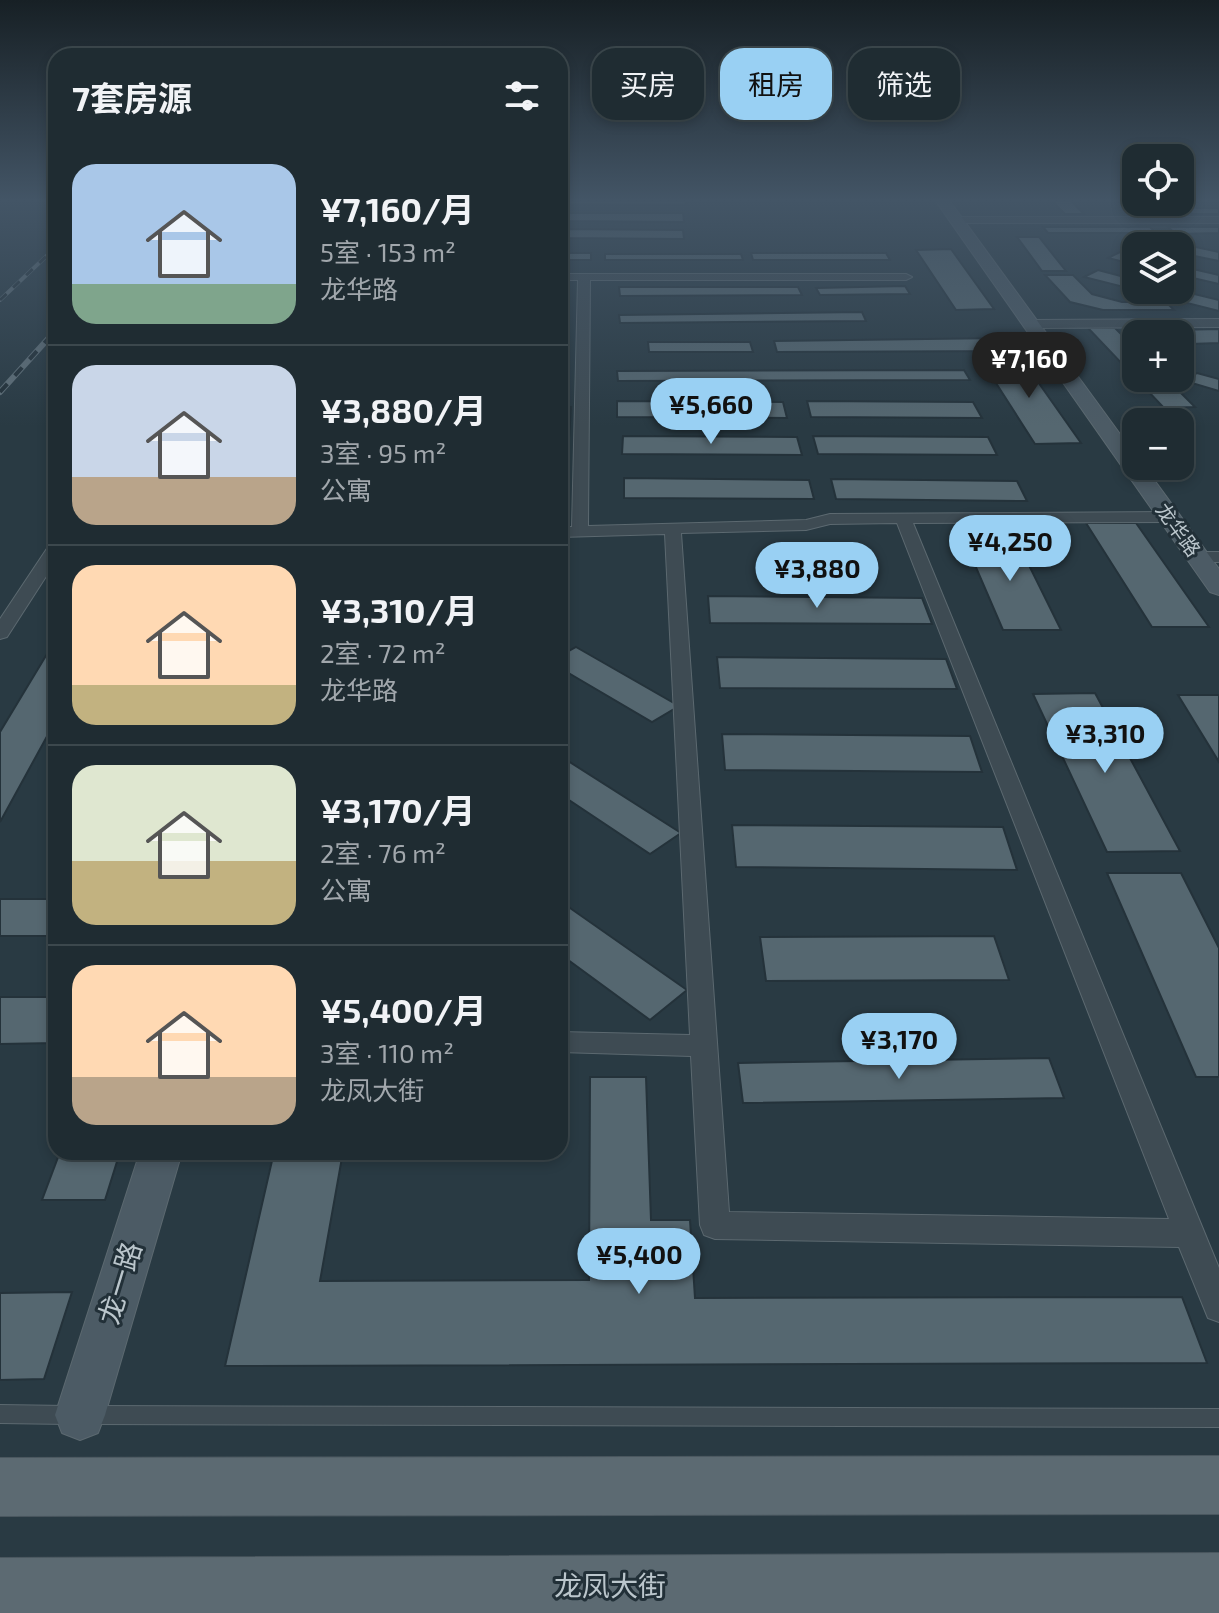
<!DOCTYPE html>
<html lang="zh">
<meta charset="utf-8">
<style>
body{margin:0;font-family:"Exo 2","Noto Sans SC",sans-serif;background:#27343a;color:#f1f3f6;height:100vh;display:flex;flex-direction:column;font-size:30px;white-space:nowrap}
*{box-sizing:border-box;margin:0}
p{font-size:26px;color:#a1a7ac}
.icon{flex:none;width:44px;height:44px;fill:none;stroke:currentColor;stroke-width:2;stroke-linecap:round;stroke-linejoin:round}
.map{position:relative;flex:1;overflow:hidden}
.drawer{position:absolute;left:48px;top:48px;width:520px;height:1112px;display:flex;flex-direction:column;background:#1f2c32;border-radius:24px;box-shadow:0 4px 12px #0003,0 0 0 2px #3c484d}
.drawer>*{flex:none}
.top-card{position:absolute;left:592px;top:48px;width:506px;height:72px;display:flex;gap:16px}
.tools{position:absolute;left:1122px;top:144px;display:grid;gap:16px}
.tools a{display:grid;place-items:center;width:72px;height:72px;border-radius:16px;background:#1f2c32;box-shadow:0 4px 12px #0003,0 0 0 2px #3c484d;font-size:40px}
.price{position:absolute;translate:-50% -68px;padding:0 18px;border-radius:28px;background:#99d0f3;color:#111;font-size:26px;line-height:52px;filter:drop-shadow(0 2px 4px #0008)}
.price::after{content:'';position:absolute;left:50%;top:48px;width:24px;height:18px;margin-left:-12px;background:inherit;clip-path:polygon(0 0,100% 0,50% 100%)}
.price.active{background:#222;color:#fff}
ul{padding:0;list-style:none}
li{display:flex;align-items:center;gap:24px;height:200px;padding:0 24px}
li+li{border-top:2px solid #3c484d}
li span{display:grid;place-items:center;flex:none;width:224px;height:160px;border-radius:24px;color:#555}
li>.icon{margin-inline-start:auto}
span .icon{width:96px;height:96px;fill:#fffc;stroke-width:1}
li b{font-size:34px}
h2{display:flex;justify-content:space-between;align-items:center;height:96px;padding:0 24px;font-size:34px}
.pill{padding:0 28px;border-radius:24px;background:#1f2c32;box-shadow:0 4px 12px #0003,0 0 0 2px #3c484d;font-size:28px;line-height:72px}
.pill.active{background:#99d0f3;color:#111}
.map>svg:first-child{display:block}
.building{fill:#556770;stroke:#24323a;stroke-width:2}
.lines{fill:none;stroke-linecap:round;stroke-linejoin:round}
.lane-casing{stroke:#5c6970;stroke-width:2}
.street-casing{stroke:#5c6970;stroke-width:2}
.secondary-casing{stroke:#5c6970;stroke-width:2}
.primary-casing{stroke:#4a575f;stroke-width:2}
.lane{fill:#3e4b53;fill-rule:evenodd}
.street{fill:#3e4b53;fill-rule:evenodd}
.secondary{fill:#4c5b65;fill-rule:evenodd}
.primary{fill:#5c6a72;fill-rule:evenodd}
.rail-far1-casing{stroke:#607079;stroke-width:4}
.rail-casing{stroke:#607079;stroke-width:6}
.rail-far1{stroke:#223038;stroke-width:3;stroke-dasharray:9;stroke-linecap:butt}
.rail{stroke:#223038;stroke-width:4;stroke-dasharray:11;stroke-linecap:butt}
.labels{text-anchor:middle;stroke-width:6;stroke-linejoin:round;paint-order:stroke}
.far-street-label{font-size:20px;fill:#bbc6cc;stroke:#223038}
.near-street-label{font-size:28px;fill:#bbc6cc;stroke:#223038}
</style>
<div class="map">
<svg width="1219" height="1613" viewBox="0 0 1219 1613">
<rect width="100%" height="100%" fill="#293a43"/>
<g class="building">
<path d="M 569,200 L 685,200 L 686,205 L 568,204 Z"/>
<path d="M 1051,200 L 1070,200 L 1084,214 L 1065,214 Z"/>
<path d="M 1117,200 L 1136,200 L 1151,213 L 1131,213 Z"/>
<path d="M 1185,208 L 1219,208 L 1219,214 L 1192,214 Z"/>
<path d="M 564,213 L 683,213 L 684,222 L 563,221 Z"/>
<path d="M 1043,227 L 1150,227 L 1156,233 L 1048,233 Z"/>
<path d="M 1168,227 L 1219,227 L 1219,233 L 1176,234 Z"/>
<path d="M 560,229 L 683,230 L 684,239 L 560,238 Z"/>
<path d="M 1017,237 L 1039,237 L 1066,271 L 1042,271 Z"/>
<path d="M 1168,241 L 1219,252 L 1219,261 L 1180,253 L 1180,246 L 1159,246 Z"/>
<path d="M 951,249 L 994,309 L 956,310 L 916,250 Z"/>
<path d="M 1120,252 L 1136,256 L 1136,265 L 1108,258 Z"/>
<rect x="560" y="253" width="31" height="7"/>
<path d="M 751,253 L 886,253 L 890,260 L 753,260 Z"/>
<path d="M 605,254 L 741,254 L 743,260 L 605,260 Z"/>
<path d="M 1180,266 L 1219,275 L 1219,284 L 1180,275 Z"/>
<path d="M 1098,270 L 1136,280 L 1136,290 L 1178,290 L 1219,300 L 1219,311 L 1084,277 Z"/>
<path d="M 1045,275 L 1073,275 L 1092,294 L 1122,302 L 1166,302 L 1174,310 L 1103,310 L 1070,302 Z"/>
<path d="M 560,280 L 567,280 L 566,332 L 560,332 Z"/>
<path d="M 905,286 L 910,294 L 820,295 L 816,288 Z"/>
<path d="M 619,287 L 798,287 L 802,295 L 620,296 Z"/>
<path d="M 862,312 L 866,321 L 620,323 L 619,315 Z"/>
<path d="M 1088,328 L 1115,328 L 1136,349 L 1136,378 L 1166,378 L 1195,407 L 1164,408 Z"/>
<path d="M 1219,329 L 1219,343 L 1190,344 L 1175,330 Z"/>
<path d="M 560,336 L 566,336 L 564,400 L 560,400 Z"/>
<path d="M 1002,338 L 1010,351 L 777,352 L 774,341 Z"/>
<path d="M 648,342 L 750,342 L 753,352 L 649,352 Z"/>
<path d="M 978,355 L 1019,355 L 1081,443 L 1035,444 Z"/>
<path d="M 964,370 L 970,380 L 618,381 L 617,371 Z"/>
<path d="M 1197,373 L 1219,379 L 1219,391 L 1185,381 Z"/>
<path d="M 617,401 L 783,402 L 787,418 L 617,417 Z"/>
<path d="M 807,401 L 973,402 L 982,418 L 811,417 Z"/>
<path d="M 560,407 L 571,407 L 564,513 L 560,513 Z"/>
<path d="M 623,436 L 797,437 L 802,455 L 622,454 Z"/>
<path d="M 813,436 L 988,437 L 997,455 L 818,454 Z"/>
<path d="M 624,478 L 809,480 L 814,499 L 624,498 Z"/>
<path d="M 831,479 L 1017,481 L 1027,501 L 836,499 Z"/>
<path d="M 1086,523 L 1136,523 L 1209,627 L 1152,627 Z"/>
<path d="M 962,535 L 1014,535 L 1061,630 L 1003,630 Z"/>
<path d="M 708,596 L 922,598 L 932,624 L 710,623 Z"/>
<path d="M 56,639 L 56,720 L 0,822 L 0,732 Z"/>
<path d="M 576,647 L 679,706 L 652,722 L 560,668 L 560,656 Z"/>
<path d="M 717,657 L 946,659 L 957,689 L 720,688 Z"/>
<path d="M 1095,693 L 1180,851 L 1107,852 L 1033,694 Z"/>
<path d="M 1178,695 L 1219,695 L 1219,762 Z"/>
<path d="M 722,734 L 970,736 L 982,772 L 725,770 Z"/>
<path d="M 565,759 L 681,833 L 650,854 L 560,794 L 560,762 Z"/>
<path d="M 732,825 L 1003,827 L 1017,870 L 736,867 Z"/>
<path d="M 1107,873 L 1181,873 L 1219,948 L 1219,1077 L 1196,1077 Z"/>
<rect x="0" y="899" width="56" height="37"/>
<path d="M 560,901 L 687,990 L 650,1020 L 560,954 Z"/>
<path d="M 994,936 L 1009,980 L 766,981 L 760,937 Z"/>
<path d="M 0,997 L 56,997 L 56,1043 L 0,1044 Z"/>
<path d="M 1049,1058 L 1064,1098 L 743,1103 L 738,1063 Z"/>
<path d="M 590,1077 L 646,1077 L 651,1220 L 690,1220 L 695,1298 L 1182,1297 L 1207,1363 L 225,1366 L 274,1152 L 343,1152 L 320,1281 L 589,1280 Z"/>
<path d="M 60,1152 L 120,1152 L 105,1200 L 42,1200 Z"/>
<path d="M 72,1292 L 44,1379 L 0,1380 L 0,1293 Z"/>
</g>
<g class="lines">
<defs>
<g id="lane">
<path d="M 0,1405 L 67,1406 L 73,1409 L 76,1415 L 73,1421 L 67,1424 L 0,1423 Z"/>
<path d="M 93,1406 L 1219,1409 L 1219,1427 L 93,1424 L 87,1421 L 84,1415 L 87,1409 Z"/>
</g>
<g id="street">
<path d="M 1219,217 L 1219,223 L 955,223 L 950,220 L 955,217 Z"/>
<path d="M 560,274 L 906,274 L 912,277 L 906,280 L 590,280 L 588,526 L 806,520 L 830,514 L 1169,512 L 1177,517 L 1169,522 L 913,523 L 1219,1268 L 1219,1322 L 1208,1318 L 1179,1247 L 715,1239 L 704,1235 L 700,1225 L 691,1056 L 560,1052 L 560,1032 L 690,1035 L 665,534 L 560,537 L 560,527 L 572,527 L 578,280 L 560,280 ZM 897,523 L 1169,1219 L 729,1212 L 681,533 L 806,530 L 830,524 Z"/>
<path d="M 1219,319 L 1219,327 L 1031,328 L 1025,324 L 1031,320 Z"/>
<path d="M 56,543 L 56,561 L 7,637 L 0,639 L 0,619 L 50,544 Z"/>
<path d="M 1219,552 L 1219,562 L 1198,562 L 1190,557 L 1198,552 Z"/>
</g>
<g id="secondary">
<path d="M 935,200 L 949,200 L 1136,456 L 1136,466 L 1144,466 L 1219,569 L 1219,595 L 1210,592 Z"/>
<path d="M 140,1152 L 182,1152 L 105,1415 L 98,1433 L 80,1440 L 62,1433 L 55,1415 Z"/>
</g>
<g id="primary">
<path d="M 1219,1456 L 1219,1514 L 0,1516 L 0,1458 Z"/>
<path d="M 1219,1553 L 1219,1613 L 0,1613 L 0,1558 Z"/>
</g>
</defs>
<use href="#lane" class="lane-casing"/>
<use href="#street" class="street-casing"/>
<use href="#secondary" class="secondary-casing"/>
<use href="#primary" class="primary-casing"/>
<use href="#lane" class="lane"/>
<use href="#street" class="street"/>
<use href="#secondary" class="secondary"/>
<use href="#primary" class="primary"/>
<defs>
<path id="rail-far1" d="M 0,300 L 56,247"/>
<path id="rail" d="M 0,392 L 56,330"/>
</defs>
<use href="#rail-far1" class="rail-far1-casing"/>
<use href="#rail" class="rail-casing"/>
<use href="#rail-far1" class="rail-far1"/>
<use href="#rail" class="rail"/>
</g>
<linearGradient id="sky" x2="0" y2="1"><stop stop-color="#172025"/><stop offset="0.47" stop-color="#435566"/><stop offset="1" stop-color="#435566" stop-opacity="0"/></linearGradient>
<rect width="1219" height="426" fill="url(#sky)"/>
<g class="labels">
<g class="far-street-label">
<text transform="translate(1178 530) rotate(54)" y="7">龙华路</text>
</g>
<g class="near-street-label">
<text transform="translate(120 1283) rotate(-73)" y="10">龙一路</text>
<text x="610" y="1596">龙凤大街</text>
</g>
</g>
</svg>
<div class="tools">
<a><svg class="icon" aria-label="locate" viewBox="0 0 24 24"><circle cx="12" cy="12" r="6"/><path d="M12 2v4M12 18v4M2 12h4M18 12h4"/></svg></a>
<a><svg class="icon" aria-label="layers" viewBox="0 0 24 24"><path d="M12 4l9 5-9 5-9-5zM3 14l9 5 9-5"/></svg></a>
<a>+</a>
<a>−</a>
</div>
<b class="price active" style="left:1029px;top:400px">¥7,160</b>
<b class="price" style="left:711px;top:446px">¥5,660</b>
<b class="price" style="left:1010px;top:583px">¥4,250</b>
<b class="price" style="left:817px;top:610px">¥3,880</b>
<b class="price" style="left:1105px;top:775px">¥3,310</b>
<b class="price" style="left:899px;top:1081px">¥3,170</b>
<b class="price" style="left:639px;top:1296px">¥5,400</b>
<div class="top-card">
<a class="pill">买房</a>
<a class="pill active">租房</a>
<a class="pill">筛选</a>
</div>
<section class="drawer">
<h2>7套房源<svg class="icon" aria-label="filters" viewBox="0 0 24 24"><path d="M4 7h16M4 17h16"/><circle cx="9" cy="7" r="2"/><circle cx="15" cy="17" r="2"/></svg></h2>
<ul>
<li><span style="background:linear-gradient(#a9c7e8 75%,#7fa58c 0)"><svg class="icon" aria-label="home" viewBox="0 0 24 24"><path d="M3 11l9-7 9 7M6 9v11h12V9"/></svg></span><div><b>¥7,160/月</b><p>5室 · 153 m²</p><p>龙华路</p></div></li>
<li><span style="background:linear-gradient(#c9d6e8 70%,#b9a48a 0)"><svg class="icon" aria-label="home" viewBox="0 0 24 24"><path d="M3 11l9-7 9 7M6 9v11h12V9"/></svg></span><div><b>¥3,880/月</b><p>3室 · 95 m²</p><p>公寓</p></div></li>
<li><span style="background:linear-gradient(#ffd9b3 75%,#c2b280 0)"><svg class="icon" aria-label="home" viewBox="0 0 24 24"><path d="M3 11l9-7 9 7M6 9v11h12V9"/></svg></span><div><b>¥3,310/月</b><p>2室 · 72 m²</p><p>龙华路</p></div></li>
<li><span style="background:linear-gradient(#dfe7d0 60%,#c2b280 0)"><svg class="icon" aria-label="home" viewBox="0 0 24 24"><path d="M3 11l9-7 9 7M6 9v11h12V9"/></svg></span><div><b>¥3,170/月</b><p>2室 · 76 m²</p><p>公寓</p></div></li>
<li><span style="background:linear-gradient(#ffd9b3 70%,#b9a48a 0)"><svg class="icon" aria-label="home" viewBox="0 0 24 24"><path d="M3 11l9-7 9 7M6 9v11h12V9"/></svg></span><div><b>¥5,400/月</b><p>3室 · 110 m²</p><p>龙凤大街</p></div></li>
</ul>
</section>
</div>
